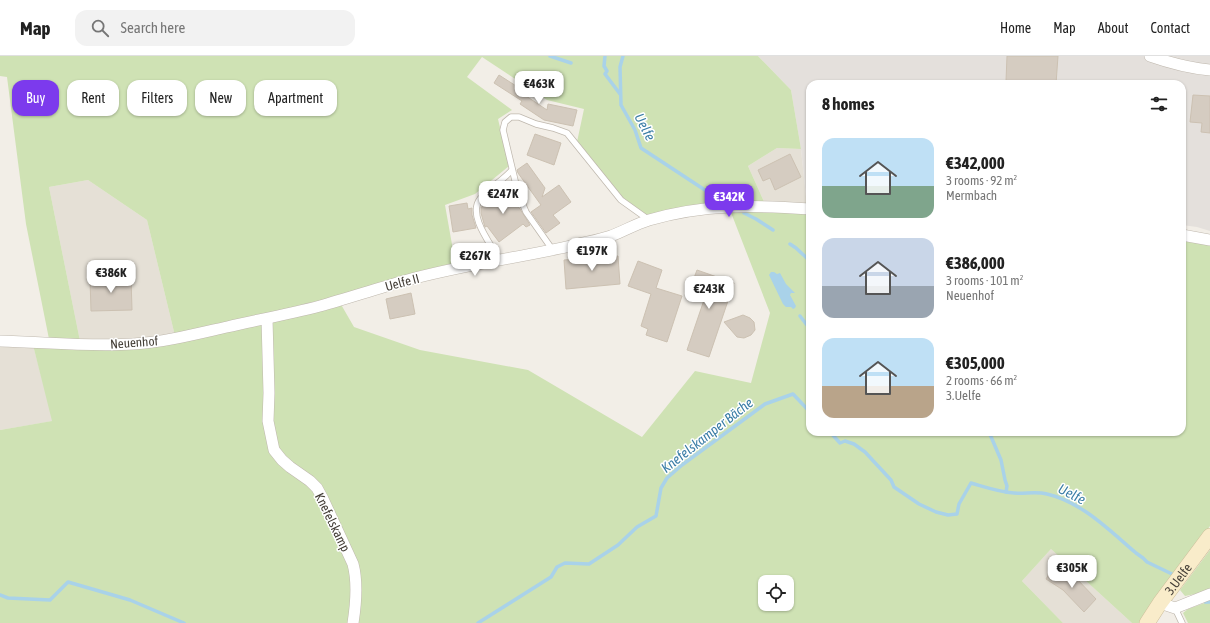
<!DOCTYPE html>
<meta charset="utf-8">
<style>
body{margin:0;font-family:"Asap Condensed",sans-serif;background:#f2f2f2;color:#222;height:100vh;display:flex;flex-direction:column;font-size:15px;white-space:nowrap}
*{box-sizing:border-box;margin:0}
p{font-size:13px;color:#767676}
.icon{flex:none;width:22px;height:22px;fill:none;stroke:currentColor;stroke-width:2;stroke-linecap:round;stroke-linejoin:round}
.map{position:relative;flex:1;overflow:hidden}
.sheet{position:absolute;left:806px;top:24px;width:380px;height:356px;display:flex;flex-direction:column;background:#fff;border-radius:12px;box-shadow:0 1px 3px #0004}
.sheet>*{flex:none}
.banner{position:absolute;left:12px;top:24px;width:380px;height:36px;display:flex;gap:8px}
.fabs{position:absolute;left:758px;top:519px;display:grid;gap:8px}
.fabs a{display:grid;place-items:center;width:36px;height:36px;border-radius:8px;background:#fff;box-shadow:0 1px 3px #0004;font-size:20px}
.price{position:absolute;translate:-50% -34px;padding:0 9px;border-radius:8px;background:#fff;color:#222;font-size:13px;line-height:26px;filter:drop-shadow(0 1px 2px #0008)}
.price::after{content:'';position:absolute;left:50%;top:24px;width:12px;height:9px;margin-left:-6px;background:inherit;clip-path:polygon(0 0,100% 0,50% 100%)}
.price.on{background:#7c3aed;color:#fff}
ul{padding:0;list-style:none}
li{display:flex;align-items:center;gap:12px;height:100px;padding:0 16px}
li span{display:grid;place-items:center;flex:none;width:112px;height:80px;border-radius:12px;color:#555}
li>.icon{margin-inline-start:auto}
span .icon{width:48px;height:48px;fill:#fffc;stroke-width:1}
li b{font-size:17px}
h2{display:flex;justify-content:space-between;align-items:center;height:48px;padding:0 16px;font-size:17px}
.chip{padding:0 14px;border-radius:12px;background:#fff;box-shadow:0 1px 3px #0004;font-size:14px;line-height:36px}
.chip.on{background:#7c3aed;color:#fff}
header{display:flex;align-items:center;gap:24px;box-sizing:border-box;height:56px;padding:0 20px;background:#fff;border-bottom:1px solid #e0e0e0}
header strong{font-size:19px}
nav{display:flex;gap:22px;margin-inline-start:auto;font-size:14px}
.search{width:280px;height:36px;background:#f2f2f2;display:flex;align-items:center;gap:10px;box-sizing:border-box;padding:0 14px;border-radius:12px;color:#767676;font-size:15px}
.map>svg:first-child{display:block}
.residential{fill:#e5e0d6}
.industrial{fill:#e4e0dc}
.green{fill:#cfe2b4;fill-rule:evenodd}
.water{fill:#a9d2e9}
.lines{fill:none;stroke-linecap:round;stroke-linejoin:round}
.stream{stroke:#a9d2e9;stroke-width:3.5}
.building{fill:#d5ccc1;stroke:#ccc1b2}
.lane-casing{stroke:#bfb8ae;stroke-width:7}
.street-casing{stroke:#bfb8ae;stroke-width:12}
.secondary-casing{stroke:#cdbe9b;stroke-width:16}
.lane{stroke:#fff;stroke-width:5.5}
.street{stroke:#fff;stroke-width:11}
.secondary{stroke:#f9ecca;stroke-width:15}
.labels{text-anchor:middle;stroke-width:3;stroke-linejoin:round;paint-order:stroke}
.street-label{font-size:13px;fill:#443e37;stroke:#fff}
.water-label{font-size:14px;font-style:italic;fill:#3a7da6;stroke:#fff}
</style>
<header>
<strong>Map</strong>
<div class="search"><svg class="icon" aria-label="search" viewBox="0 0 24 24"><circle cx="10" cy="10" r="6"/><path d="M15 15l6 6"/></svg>Search here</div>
<nav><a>Home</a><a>Map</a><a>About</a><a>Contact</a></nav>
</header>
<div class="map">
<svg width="1210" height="567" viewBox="0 0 1210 567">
<rect width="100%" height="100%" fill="#f2eee7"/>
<g class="residential">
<path d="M 777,92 L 801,93 L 807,150 L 765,148 L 748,110 Z"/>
<path d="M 88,124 L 147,164 L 175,280 L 161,282 L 80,285 L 49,131 Z"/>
<path d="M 0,288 L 33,289 L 53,365 L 0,374 Z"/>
<path d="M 1051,493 L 1132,567 L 1063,567 L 1022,525 Z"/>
</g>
<path class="industrial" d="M 758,0 L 1210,0 L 1210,175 L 1197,171 L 1182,169 L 1182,28 L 810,28 L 810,151 L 807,150 L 801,93 L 791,34 Z"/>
<g class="green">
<path d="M 0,0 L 758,0 L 791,34 L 801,93 L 777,92 L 748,110 L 765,148 L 649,161 L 622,142 L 577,86 L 584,53 L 547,44 L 482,1 L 467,21 L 512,54 L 498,63 L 509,110 L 475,138 L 445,149 L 456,211 L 175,280 L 147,164 L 88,124 L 49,131 L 80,285 L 49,283 L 26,168 L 7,21 L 0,20 Z"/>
<path d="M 730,154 L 810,156 L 810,376 L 1075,376 L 1084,379 L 1085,376 L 1182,376 L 1182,184 L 1210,189 L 1210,470 L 1176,519 L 1140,567 L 1132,567 L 1051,493 L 1022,525 L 1063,567 L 355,567 L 358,532 L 331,455 L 290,410 L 273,386 L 269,264 L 339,245 L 354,271 L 420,294 L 528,314 L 642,381 L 695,315 L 751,327 L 770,257 ZM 765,526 L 787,526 L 787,548 L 765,548 Z"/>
<path d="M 264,266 L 270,386 L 308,426 L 352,508 L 352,567 L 0,567 L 0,374 L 52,365 L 33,289 L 79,291 Z"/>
<path d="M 1210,494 L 1210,535 L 1185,540 L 1180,534 Z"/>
<path d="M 1210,545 L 1210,567 L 1188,567 L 1183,557 L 1188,553 Z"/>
</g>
<path class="water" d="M 771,216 L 774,216 L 777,218 L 780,217 L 786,228 L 795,237 L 791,237 L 790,239 L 796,250 L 795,252 L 793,253 L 791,251 L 786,251 L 783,248 L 769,219 Z"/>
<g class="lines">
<g class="stream">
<path d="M 550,0 L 571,7"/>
<path d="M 605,0 L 604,10 L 607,15 L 605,18 L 620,38"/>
<path d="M 623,0 L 620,11 L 621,49 L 635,74 L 641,92 L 714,140"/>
<path d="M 744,157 L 756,163 L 773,174"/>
<path d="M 790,188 L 796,192 L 810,205"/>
<path d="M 800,260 L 810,273"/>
<path d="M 830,376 L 840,387 L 845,385 L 854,388 L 865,396 L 891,424 L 894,431 L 919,448 L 936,456 L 948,459 L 957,458 L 959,448 L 971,427 C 985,431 999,436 1014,437 C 1025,438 1036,435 1047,438 C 1082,446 1110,475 1136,497 L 1143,502 L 1147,506 L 1172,518"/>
<path d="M 989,376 L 1001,404 L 1005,424 L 1007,430 L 1006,436"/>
<path d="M 0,539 L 8,542 L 50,544 L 68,526 L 130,544 L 184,567"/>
<path d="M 1205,546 L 1210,546"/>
<path d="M 478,567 L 551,521 L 557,511 L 565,507 L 589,508 L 618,489 L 637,471 L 656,460 L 661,432 L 667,422 L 682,409 L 765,348 L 793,338 L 810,356"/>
</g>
</g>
<g class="building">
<path d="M 1007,0 L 1058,0 L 1056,28 L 1006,25 Z"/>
<path d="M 499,19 L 527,37 L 526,40 L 547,54 L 548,48 L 577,54 L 573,70 L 544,64 L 520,48 L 522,45 L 494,27 Z"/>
<path d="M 1193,39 L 1210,40 L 1210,77 L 1201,76 L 1202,67 L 1190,66 Z"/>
<path d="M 535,78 L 561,87 L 554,109 L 527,99 Z"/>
<path d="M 790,98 L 801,121 L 775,134 L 770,122 L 763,125 L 758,114 Z"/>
<path d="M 527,107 L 545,132 L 542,141 L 559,129 L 571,146 L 553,159 L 560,167 L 546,177 L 531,156 L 541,149 L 518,117 L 517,114 Z"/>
<path d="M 502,130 L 520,153 L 530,169 L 526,171 L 523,168 L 499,186 L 487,170 L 485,171 L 481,157 L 481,151 L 494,149 L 488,141 Z"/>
<path d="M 467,147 L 468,153 L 472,152 L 472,159 L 476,172 L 453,176 L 449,150 Z"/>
<path d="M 618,200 L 620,228 L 566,233 L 564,204 Z"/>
<path d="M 638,205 L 662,214 L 656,232 L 682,240 L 667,286 L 646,279 L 648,273 L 641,270 L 651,238 L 628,230 Z"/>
<path d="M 697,214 L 734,227 L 709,301 L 687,294 L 704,244 L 688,238 Z"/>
<path d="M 131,222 L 132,254 L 91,255 L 90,223 Z"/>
<path d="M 411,237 L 415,258 L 390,263 L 386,243 Z"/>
<path d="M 743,259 L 750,262 L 754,266 L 755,274 L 751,279 L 744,282 L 737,281 L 724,266 Z"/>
<path d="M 1053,511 L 1074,524 L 1076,522 L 1096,543 L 1084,556 L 1063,534 L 1046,523 Z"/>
</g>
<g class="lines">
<defs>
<g id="lane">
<path d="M 552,193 L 526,156 L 518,137 L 503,74 L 505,66 L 511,61 L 519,61 L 536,68 L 553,72 L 567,77 L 621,144 L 649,164"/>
<path d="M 500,205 C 492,189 467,160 480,143 C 488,133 502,125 512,114"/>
<path d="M 1175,552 L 1182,567"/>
</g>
<g id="street">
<path d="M 1150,0 C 1170,7 1189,12 1210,14"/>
<path d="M 1182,179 L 1210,184"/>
<path d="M 267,263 L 269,337 L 268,365 L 274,394 L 282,404 L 290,411 L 310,425 L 317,432 L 323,443 L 353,508 C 358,527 356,548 353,567"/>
<path d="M 0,285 C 44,286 89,291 133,288 C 165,286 196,278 227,271 C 258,264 289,258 320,250 C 348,242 376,233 404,225 C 460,209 518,202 575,189 C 587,186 599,184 611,180 C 624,175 636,168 649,164 C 704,148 754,149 810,153"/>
<path d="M 1160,547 L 1175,552 L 1210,538"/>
</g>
<g id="secondary">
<path id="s1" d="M 1147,567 L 1160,547 L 1210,480"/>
</g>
</defs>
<use href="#lane" class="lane-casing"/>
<use href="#street" class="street-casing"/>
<use href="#secondary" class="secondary-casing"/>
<use href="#lane" class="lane"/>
<use href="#street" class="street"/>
<use href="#secondary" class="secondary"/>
</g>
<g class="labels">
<g class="street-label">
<text transform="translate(402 226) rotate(-15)" y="5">Uelfe II</text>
<text transform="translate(134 286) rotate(-4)" y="5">Neuenhof</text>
<text transform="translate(333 466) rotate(64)" y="5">Knefelskamp</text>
<text dy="5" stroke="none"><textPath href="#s1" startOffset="54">3.Uelfe</textPath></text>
</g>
<g class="water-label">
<text transform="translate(645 71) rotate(63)" y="5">Uelfe</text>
<text transform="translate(707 379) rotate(-38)" y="5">Knefelskamper Bäche</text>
<text transform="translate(1072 438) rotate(27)" y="5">Uelfe</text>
</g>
</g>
</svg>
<div class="fabs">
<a><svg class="icon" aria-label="locate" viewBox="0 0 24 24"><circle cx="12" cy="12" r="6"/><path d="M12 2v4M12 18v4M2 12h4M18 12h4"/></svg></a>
</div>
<b class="price" style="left:539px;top:49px">€463K</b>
<b class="price" style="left:503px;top:159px">€247K</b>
<b class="price on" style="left:729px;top:162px">€342K</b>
<b class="price" style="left:592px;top:216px">€197K</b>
<b class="price" style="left:475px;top:221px">€267K</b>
<b class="price" style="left:111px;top:238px">€386K</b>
<b class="price" style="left:709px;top:254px">€243K</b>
<b class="price" style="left:1072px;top:533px">€305K</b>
<div class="banner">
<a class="chip on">Buy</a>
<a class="chip">Rent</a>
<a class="chip">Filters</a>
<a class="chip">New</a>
<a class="chip">Apartment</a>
</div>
<section class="sheet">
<h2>8 homes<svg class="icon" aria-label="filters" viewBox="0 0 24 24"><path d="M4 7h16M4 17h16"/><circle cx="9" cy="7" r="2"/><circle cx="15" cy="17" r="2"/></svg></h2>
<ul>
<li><span style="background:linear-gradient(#bfe0f5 60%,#7fa58c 0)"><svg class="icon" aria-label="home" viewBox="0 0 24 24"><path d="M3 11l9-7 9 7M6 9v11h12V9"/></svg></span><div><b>€342,000</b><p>3 rooms · 92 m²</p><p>Mermbach</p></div></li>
<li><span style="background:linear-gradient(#c9d6e8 60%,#9aa5b1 0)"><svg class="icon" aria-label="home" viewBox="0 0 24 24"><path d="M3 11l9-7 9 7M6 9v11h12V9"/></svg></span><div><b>€386,000</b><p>3 rooms · 101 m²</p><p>Neuenhof</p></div></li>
<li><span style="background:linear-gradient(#bfe0f5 60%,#b9a48a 0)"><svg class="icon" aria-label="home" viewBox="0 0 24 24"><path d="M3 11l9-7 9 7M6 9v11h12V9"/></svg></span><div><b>€305,000</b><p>2 rooms · 66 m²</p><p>3.Uelfe</p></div></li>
</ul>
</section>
</div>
